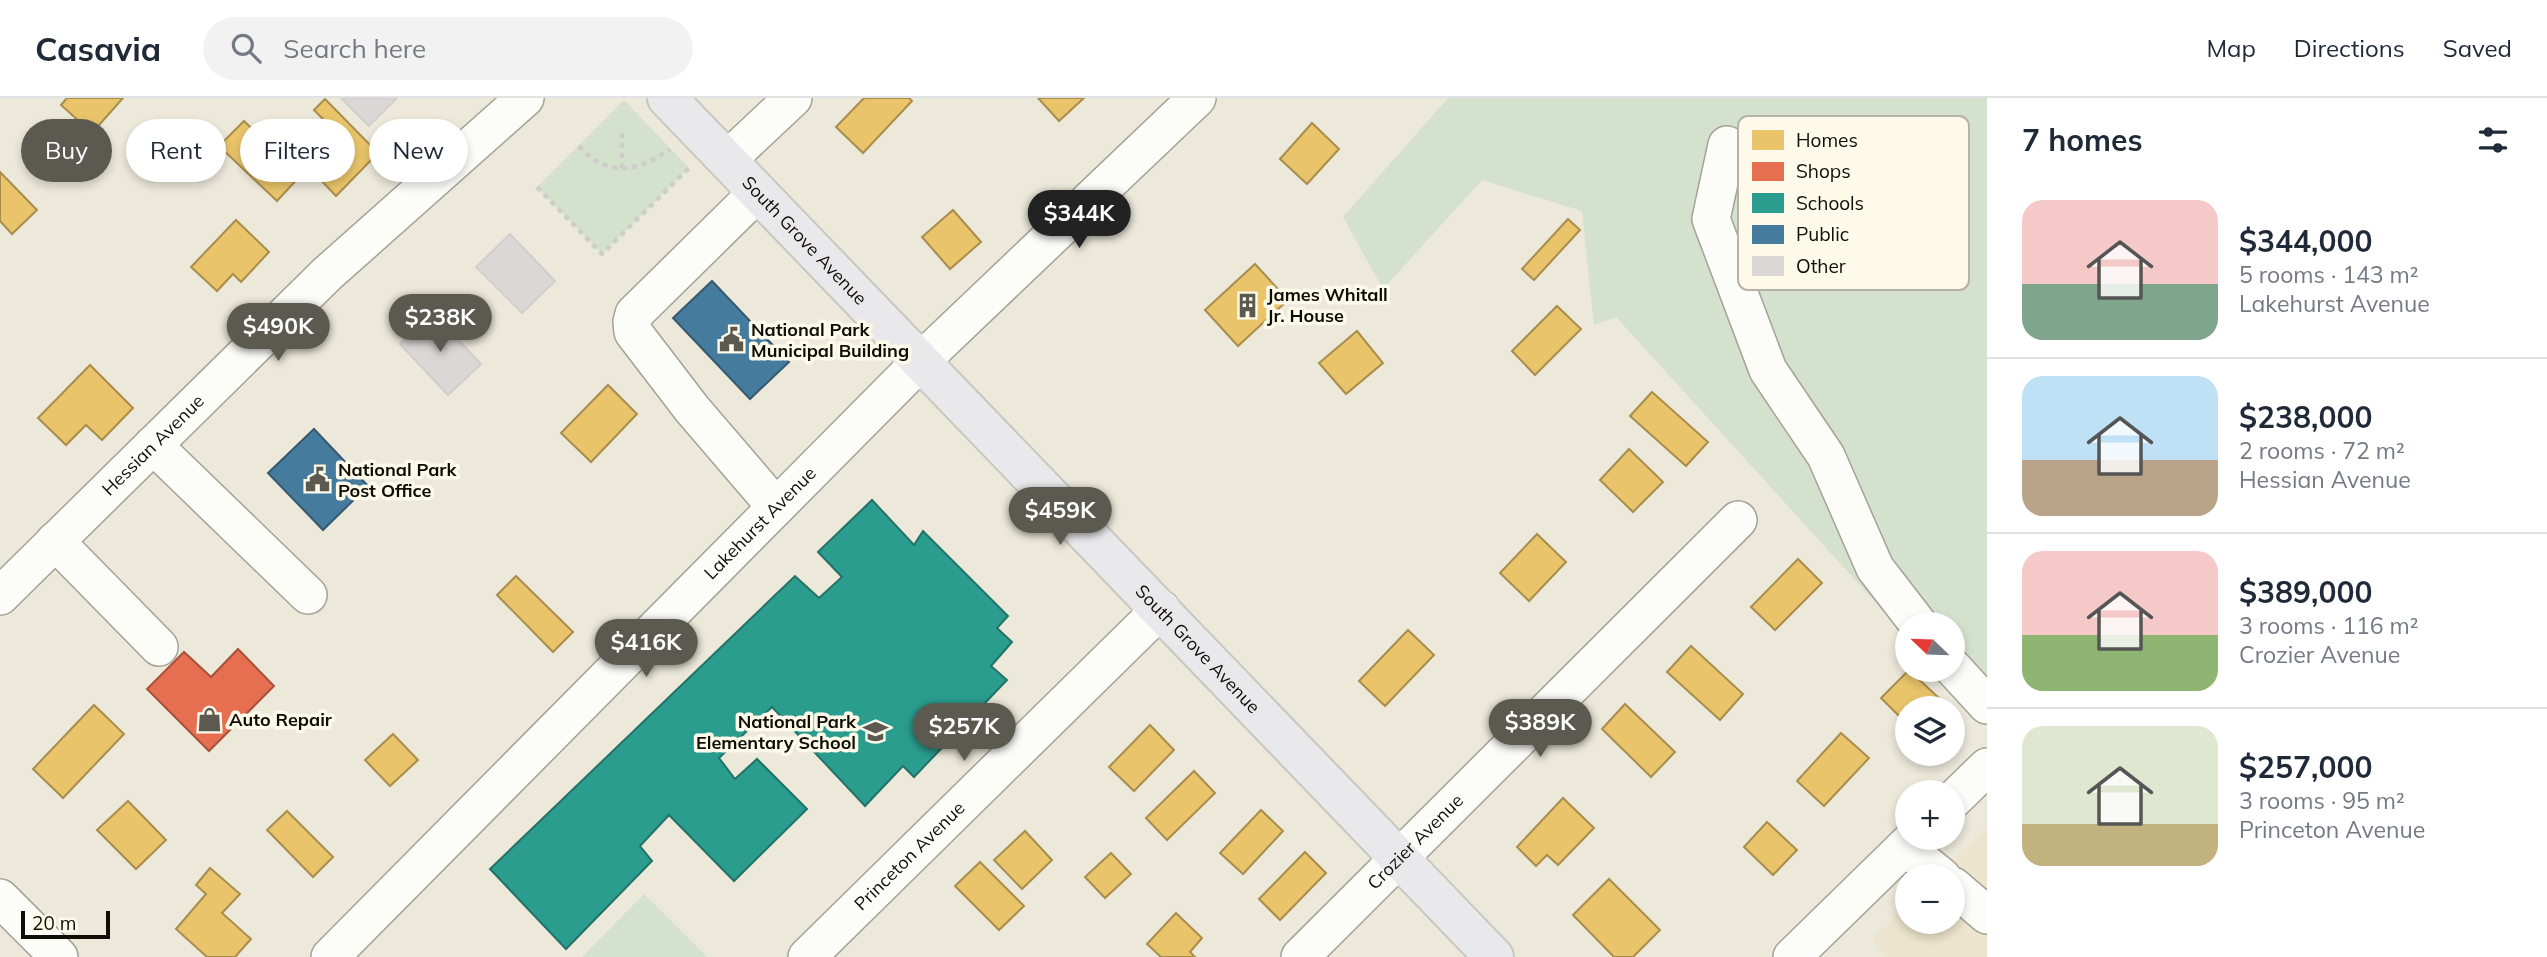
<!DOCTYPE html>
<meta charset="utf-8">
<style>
body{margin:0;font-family:Mulish,sans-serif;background:#f2f2f3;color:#1f2937;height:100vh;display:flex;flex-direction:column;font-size:26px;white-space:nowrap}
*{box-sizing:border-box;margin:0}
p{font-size:23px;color:#747a83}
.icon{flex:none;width:38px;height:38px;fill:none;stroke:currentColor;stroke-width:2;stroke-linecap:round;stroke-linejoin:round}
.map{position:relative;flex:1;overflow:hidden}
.panel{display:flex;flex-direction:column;background:#fff;width:560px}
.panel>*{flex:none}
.top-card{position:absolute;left:21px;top:21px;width:665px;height:63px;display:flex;gap:14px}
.needle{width:46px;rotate:293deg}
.buttons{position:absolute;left:1895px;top:514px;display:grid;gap:14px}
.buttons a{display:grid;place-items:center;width:70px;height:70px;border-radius:50%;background:#fff;box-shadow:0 4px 10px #0003;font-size:35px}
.scale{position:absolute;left:21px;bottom:18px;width:89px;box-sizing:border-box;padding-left:7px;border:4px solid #0f0d05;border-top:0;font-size:19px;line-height:24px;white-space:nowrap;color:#0f0d05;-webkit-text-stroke:5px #fefaea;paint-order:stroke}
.price{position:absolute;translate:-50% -60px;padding:0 16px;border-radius:24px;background:#5c5a50;color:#fff;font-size:23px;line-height:46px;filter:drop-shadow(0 2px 4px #0008)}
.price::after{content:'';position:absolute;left:50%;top:42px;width:21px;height:16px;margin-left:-10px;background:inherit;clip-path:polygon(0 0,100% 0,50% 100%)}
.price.selected{background:#222;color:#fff}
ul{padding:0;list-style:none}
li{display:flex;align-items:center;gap:21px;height:175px;padding:0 35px}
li+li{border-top:2px solid #e0e1e3}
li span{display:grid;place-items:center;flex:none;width:196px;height:140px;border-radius:21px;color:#555}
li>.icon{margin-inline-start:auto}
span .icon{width:84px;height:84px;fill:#fffc;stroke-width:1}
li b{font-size:30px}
h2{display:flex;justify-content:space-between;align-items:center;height:84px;padding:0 35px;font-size:30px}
.pill{padding:0 24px;border-radius:32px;background:#fff;box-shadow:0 4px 10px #0003;font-size:24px;line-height:63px}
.pill.selected{background:#5c5a50;color:#fff}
header{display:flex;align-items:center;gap:42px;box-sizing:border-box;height:98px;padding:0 35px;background:#fff;border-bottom:2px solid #e0e1e3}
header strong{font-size:33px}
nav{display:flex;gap:38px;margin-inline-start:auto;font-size:24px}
.search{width:490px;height:63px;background:#f2f2f3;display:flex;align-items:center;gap:18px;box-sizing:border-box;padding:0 24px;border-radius:38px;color:#747a83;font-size:26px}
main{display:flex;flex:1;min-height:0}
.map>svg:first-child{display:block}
.built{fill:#ece4cc}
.green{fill:#d4e1cc}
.homes{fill:#e9c46a;stroke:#a88d4c;stroke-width:2}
.shops{fill:#e76f51;stroke:#a6523a;stroke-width:2}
.schools{fill:#2a9d8f;stroke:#227266;stroke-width:2}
.public{fill:#457b9d;stroke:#355a6f;stroke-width:2}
.building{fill:#dbd7d6;stroke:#d2cecd;stroke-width:2}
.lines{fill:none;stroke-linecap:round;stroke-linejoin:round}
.minor-casing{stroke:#a4a297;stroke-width:40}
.major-casing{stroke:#c8c7bf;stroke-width:42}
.path{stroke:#cecdc9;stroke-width:4.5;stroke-dasharray:5 5;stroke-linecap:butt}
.minor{stroke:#fcfcf9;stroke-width:37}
.major{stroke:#e9e9ec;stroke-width:38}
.labels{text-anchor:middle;stroke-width:7;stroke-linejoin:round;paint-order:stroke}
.street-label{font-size:18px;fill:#0f0d05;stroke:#fefaea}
.poi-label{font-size:18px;font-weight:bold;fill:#0f0d05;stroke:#fefaea;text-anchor:start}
.key{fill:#fefaea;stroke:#b6b3a5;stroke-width:2}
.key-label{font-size:19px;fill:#0f0d05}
</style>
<header>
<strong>Casavia</strong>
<div class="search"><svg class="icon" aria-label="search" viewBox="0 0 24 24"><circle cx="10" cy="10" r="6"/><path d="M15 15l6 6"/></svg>Search here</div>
<nav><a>Map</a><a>Directions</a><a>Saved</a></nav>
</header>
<main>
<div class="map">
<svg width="1987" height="859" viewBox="0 0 1987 859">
<rect width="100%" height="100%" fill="#ece8da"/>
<path class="built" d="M 1987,729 L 1987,859 L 1886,859 L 1872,841 L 1907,807 L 1908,824 L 1953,824 L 1953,779 L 1936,779 Z"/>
<g class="green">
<path d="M 1448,0 L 1987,0 L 1987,601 L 1953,572 L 1953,527 L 1908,527 L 1907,539 L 1616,219 L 1594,227 L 1582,113 L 1482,82 L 1383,191 L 1343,119 Z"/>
<path d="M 624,2 L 689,70 L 602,156 L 537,89 Z"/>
<path d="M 644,796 L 707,859 L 582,859 Z"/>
</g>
<g class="homes">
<path d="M 67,0 L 123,0 L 92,35 L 61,7 Z"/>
<path d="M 864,0 L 909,0 L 912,3 L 863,55 L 836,29 Z"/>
<path d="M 1038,0 L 1084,0 L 1059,23 Z"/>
<path d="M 325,1 L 378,55 L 336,98 L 313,74 L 332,54 L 311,33 L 323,21 L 314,12 Z"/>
<path d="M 244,23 L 301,77 L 277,103 L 219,48 Z"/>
<path d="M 1312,25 L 1339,51 L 1307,86 L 1280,61 Z"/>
<path d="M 0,74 L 37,112 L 12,136 L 0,123 Z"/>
<path d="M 953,112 L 981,144 L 950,171 L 922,139 Z"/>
<path d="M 1568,121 L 1580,132 L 1534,182 L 1522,171 Z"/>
<path d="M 236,122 L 269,154 L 241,184 L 233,176 L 217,193 L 191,169 Z"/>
<path d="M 1255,166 L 1288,202 L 1238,248 L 1205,212 Z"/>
<path d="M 1557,208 L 1581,231 L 1535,277 L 1512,253 Z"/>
<path d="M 1357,233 L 1383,265 L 1346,296 L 1319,265 Z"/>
<path d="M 90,267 L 133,310 L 102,342 L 86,327 L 66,347 L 38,320 Z"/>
<path d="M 608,287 L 637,316 L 591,364 L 561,335 Z"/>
<path d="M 1652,294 L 1708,344 L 1686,368 L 1630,318 Z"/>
<path d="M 1629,351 L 1663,384 L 1633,414 L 1600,382 Z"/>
<path d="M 1537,436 L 1566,464 L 1529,503 L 1500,475 Z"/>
<path d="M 1798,461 L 1822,485 L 1775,532 L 1751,509 Z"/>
<path d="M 516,478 L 573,534 L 553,554 L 497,497 Z"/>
<path d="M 1408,532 L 1434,557 L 1385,608 L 1359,583 Z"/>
<path d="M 1691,548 L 1743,596 L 1720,622 L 1667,574 Z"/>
<path d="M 1909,572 L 1941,602 L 1932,611 L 1908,611 L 1908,627 L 1881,600 Z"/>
<path d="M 1625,606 L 1675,654 L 1651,679 L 1602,631 Z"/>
<path d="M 94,607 L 124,636 L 63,700 L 33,671 Z"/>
<path d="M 1150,627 L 1174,652 L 1134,693 L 1109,669 Z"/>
<path d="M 1841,635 L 1869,660 L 1824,708 L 1797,683 Z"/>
<path d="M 393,636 L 418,662 L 390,688 L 365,662 Z"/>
<path d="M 1194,673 L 1215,695 L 1167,742 L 1146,720 Z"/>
<path d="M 1563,700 L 1594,730 L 1558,767 L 1547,757 L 1536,768 L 1517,749 Z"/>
<path d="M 128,703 L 166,742 L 136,771 L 97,732 Z"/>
<path d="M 1261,712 L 1283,733 L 1243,776 L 1220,755 Z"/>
<path d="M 287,713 L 333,759 L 313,779 L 267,732 Z"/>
<path d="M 1767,724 L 1797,752 L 1773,777 L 1744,749 Z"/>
<path d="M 1025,733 L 1052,762 L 1022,791 L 994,762 Z"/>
<path d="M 1305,754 L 1326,775 L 1280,822 L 1259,801 Z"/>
<path d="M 1111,755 L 1131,776 L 1105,800 L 1085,779 Z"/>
<path d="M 980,764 L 1024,808 L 999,832 L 955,788 Z"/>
<path d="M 210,770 L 240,796 L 222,815 L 251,841 L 235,859 L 207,859 L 176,831 L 206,796 L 196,787 Z"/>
<path d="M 1609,781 L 1660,832 L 1633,859 L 1614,859 L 1573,817 Z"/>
<path d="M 1176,815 L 1202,840 L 1190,854 L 1195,859 L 1161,859 L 1147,846 Z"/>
</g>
<path class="shops" d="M 238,551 L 274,588 L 209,653 L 147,591 L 184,554 L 211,579 Z"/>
<path class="schools" d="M 872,402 L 914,447 L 923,433 L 1008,518 L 997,530 L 1012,544 L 991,568 L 1007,582 L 914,679 L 903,668 L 865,708 L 772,609 L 719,660 L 735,681 L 757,661 L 807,711 L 734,783 L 669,717 L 640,748 L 652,763 L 566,851 L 490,771 L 795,478 L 819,500 L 842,479 L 818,454 Z"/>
<g class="public">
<path d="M 712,183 L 789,264 L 750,301 L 673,220 Z"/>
<path d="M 314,331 L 368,388 L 323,432 L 268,375 Z"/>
</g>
<g class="building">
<path d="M 341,0 L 397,0 L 369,28 Z"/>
<path d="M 510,136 L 555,183 L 522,215 L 476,169 Z"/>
<path d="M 433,215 L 481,266 L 448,297 L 400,246 Z"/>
</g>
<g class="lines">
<defs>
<g id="minor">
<path d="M 1727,47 L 1711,121 L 1768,272 L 1826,358 L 1875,470 L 1919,527"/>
<path d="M 727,62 L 793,0"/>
<path d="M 758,94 L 634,216 L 632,224 L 633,234 L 692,311 L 776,409"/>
<path d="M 153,347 L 308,497"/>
<path d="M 55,443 L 159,549"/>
<path id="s1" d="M 0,498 L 327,176 L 525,0"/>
<path d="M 1953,570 L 1987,607"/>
<path d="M 1953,702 L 1987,669"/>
<path d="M 1905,749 L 1942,779"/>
<path d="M 1953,788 L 1987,817"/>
<path d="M 0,800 L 59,859"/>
<path id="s2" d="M 330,859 L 921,263 L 1197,0"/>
<path id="s3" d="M 807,859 L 1161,511"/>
<path id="s4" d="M 1300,859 L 1738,422"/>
<path d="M 1792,859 L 1914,740"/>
</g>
<g id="major">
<path id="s5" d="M 667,0 L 1494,859"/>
</g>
</defs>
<use href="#minor" class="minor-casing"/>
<use href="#major" class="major-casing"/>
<g class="path">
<path d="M 579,48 C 607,80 638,74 670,51"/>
<path d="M 622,70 L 622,35"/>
<path d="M 537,89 L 602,156 L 689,70"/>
</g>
<use href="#minor" class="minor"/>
<use href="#major" class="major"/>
</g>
<defs>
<symbol id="building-bare" viewBox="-9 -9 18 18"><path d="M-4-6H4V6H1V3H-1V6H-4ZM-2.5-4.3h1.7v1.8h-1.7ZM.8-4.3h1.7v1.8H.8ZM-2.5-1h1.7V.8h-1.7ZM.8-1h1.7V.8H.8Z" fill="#5c5a50" stroke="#fefaea" stroke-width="2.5" paint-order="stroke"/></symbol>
<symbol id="civic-bare" viewBox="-9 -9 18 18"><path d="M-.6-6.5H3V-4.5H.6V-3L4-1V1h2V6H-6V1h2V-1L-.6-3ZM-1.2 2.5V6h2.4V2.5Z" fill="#5c5a50" stroke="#fefaea" stroke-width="2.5" paint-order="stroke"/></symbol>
<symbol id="shop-bare" viewBox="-9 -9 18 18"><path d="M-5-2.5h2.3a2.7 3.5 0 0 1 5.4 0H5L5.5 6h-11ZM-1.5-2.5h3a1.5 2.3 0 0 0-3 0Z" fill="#5c5a50" stroke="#fefaea" stroke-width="2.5" paint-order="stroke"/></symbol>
<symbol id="school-bare" viewBox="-9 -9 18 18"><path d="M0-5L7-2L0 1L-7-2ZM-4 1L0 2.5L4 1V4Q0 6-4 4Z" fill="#5c5a50" stroke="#fefaea" stroke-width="2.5" paint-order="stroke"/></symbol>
</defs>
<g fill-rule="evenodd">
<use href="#building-bare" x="1230" y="190" width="35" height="35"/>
<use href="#civic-bare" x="714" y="224" width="35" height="35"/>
<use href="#civic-bare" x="300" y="364" width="35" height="35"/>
<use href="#shop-bare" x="192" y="604" width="35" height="35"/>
<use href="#school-bare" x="858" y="616" width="35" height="35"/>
</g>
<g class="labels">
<g class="street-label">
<text dy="6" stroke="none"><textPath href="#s5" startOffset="198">South Grove Avenue</textPath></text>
<text dy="6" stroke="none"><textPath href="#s1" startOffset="215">Hessian Avenue</textPath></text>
<text dy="6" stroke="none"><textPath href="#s2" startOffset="611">Lakehurst Avenue</textPath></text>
<text dy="6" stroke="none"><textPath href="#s5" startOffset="765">South Grove Avenue</textPath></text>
<text dy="6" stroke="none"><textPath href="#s4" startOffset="163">Crozier Avenue</textPath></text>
<text dy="6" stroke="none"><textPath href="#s3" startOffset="144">Princeton Avenue</textPath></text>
</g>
<g class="poi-label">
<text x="1267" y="203">James Whitall<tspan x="1267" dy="21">Jr. House</tspan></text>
<text x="751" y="238">National Park<tspan x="751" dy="21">Municipal Building</tspan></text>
<text x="338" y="378">National Park<tspan x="338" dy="21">Post Office</tspan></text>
<text x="229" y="628">Auto Repair</text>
<text x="856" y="630" text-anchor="end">National Park<tspan x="856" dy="21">Elementary School</tspan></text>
</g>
</g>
<rect x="1738" y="18" width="231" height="174" rx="10" class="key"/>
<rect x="1752" y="32" width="32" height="20" fill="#e9c46a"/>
<rect x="1752" y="64" width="32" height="19" fill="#e76f51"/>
<rect x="1752" y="95" width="32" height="20" fill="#2a9d8f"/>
<rect x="1752" y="127" width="32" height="19" fill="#457b9d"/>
<rect x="1752" y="158" width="32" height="20" fill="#dbd7d6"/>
<g class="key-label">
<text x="1796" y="49">Homes</text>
<text x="1796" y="80">Shops</text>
<text x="1796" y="112">Schools</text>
<text x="1796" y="143">Public</text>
<text x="1796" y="175">Other</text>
</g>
</svg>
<div class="buttons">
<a><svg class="needle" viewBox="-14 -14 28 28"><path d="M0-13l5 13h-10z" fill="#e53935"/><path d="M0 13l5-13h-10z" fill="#747a83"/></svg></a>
<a><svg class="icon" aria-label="layers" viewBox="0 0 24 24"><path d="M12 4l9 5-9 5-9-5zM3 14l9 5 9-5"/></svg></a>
<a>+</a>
<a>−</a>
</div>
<div class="scale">20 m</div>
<b class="price selected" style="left:1079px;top:152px">$344K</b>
<b class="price" style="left:440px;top:256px">$238K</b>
<b class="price" style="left:278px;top:265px">$490K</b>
<b class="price" style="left:1060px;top:449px">$459K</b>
<b class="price" style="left:646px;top:581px">$416K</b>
<b class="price" style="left:1540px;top:661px">$389K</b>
<b class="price" style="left:964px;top:665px">$257K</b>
<div class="top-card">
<a class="pill selected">Buy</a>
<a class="pill">Rent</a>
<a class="pill">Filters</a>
<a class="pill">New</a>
</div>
</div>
<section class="panel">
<h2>7 homes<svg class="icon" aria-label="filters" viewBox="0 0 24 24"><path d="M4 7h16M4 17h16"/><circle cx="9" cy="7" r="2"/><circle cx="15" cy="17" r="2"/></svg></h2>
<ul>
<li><span style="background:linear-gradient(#f6c9c9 60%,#7fa58c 0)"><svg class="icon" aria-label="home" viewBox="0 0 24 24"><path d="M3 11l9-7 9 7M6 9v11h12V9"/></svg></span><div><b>$344,000</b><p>5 rooms · 143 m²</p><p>Lakehurst Avenue</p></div></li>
<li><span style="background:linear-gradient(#bfe0f5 60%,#b9a48a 0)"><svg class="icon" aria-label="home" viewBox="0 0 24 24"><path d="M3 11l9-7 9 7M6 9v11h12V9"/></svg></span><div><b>$238,000</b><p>2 rooms · 72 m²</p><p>Hessian Avenue</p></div></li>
<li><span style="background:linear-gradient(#f6c9c9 60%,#8fb573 0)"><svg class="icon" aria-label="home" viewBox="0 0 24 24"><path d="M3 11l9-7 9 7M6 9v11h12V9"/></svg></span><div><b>$389,000</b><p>3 rooms · 116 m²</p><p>Crozier Avenue</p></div></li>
<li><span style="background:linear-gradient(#dfe7d0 70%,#c2b280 0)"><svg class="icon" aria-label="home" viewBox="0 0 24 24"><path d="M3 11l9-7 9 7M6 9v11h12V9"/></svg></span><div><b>$257,000</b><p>3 rooms · 95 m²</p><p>Princeton Avenue</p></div></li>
</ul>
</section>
</main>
